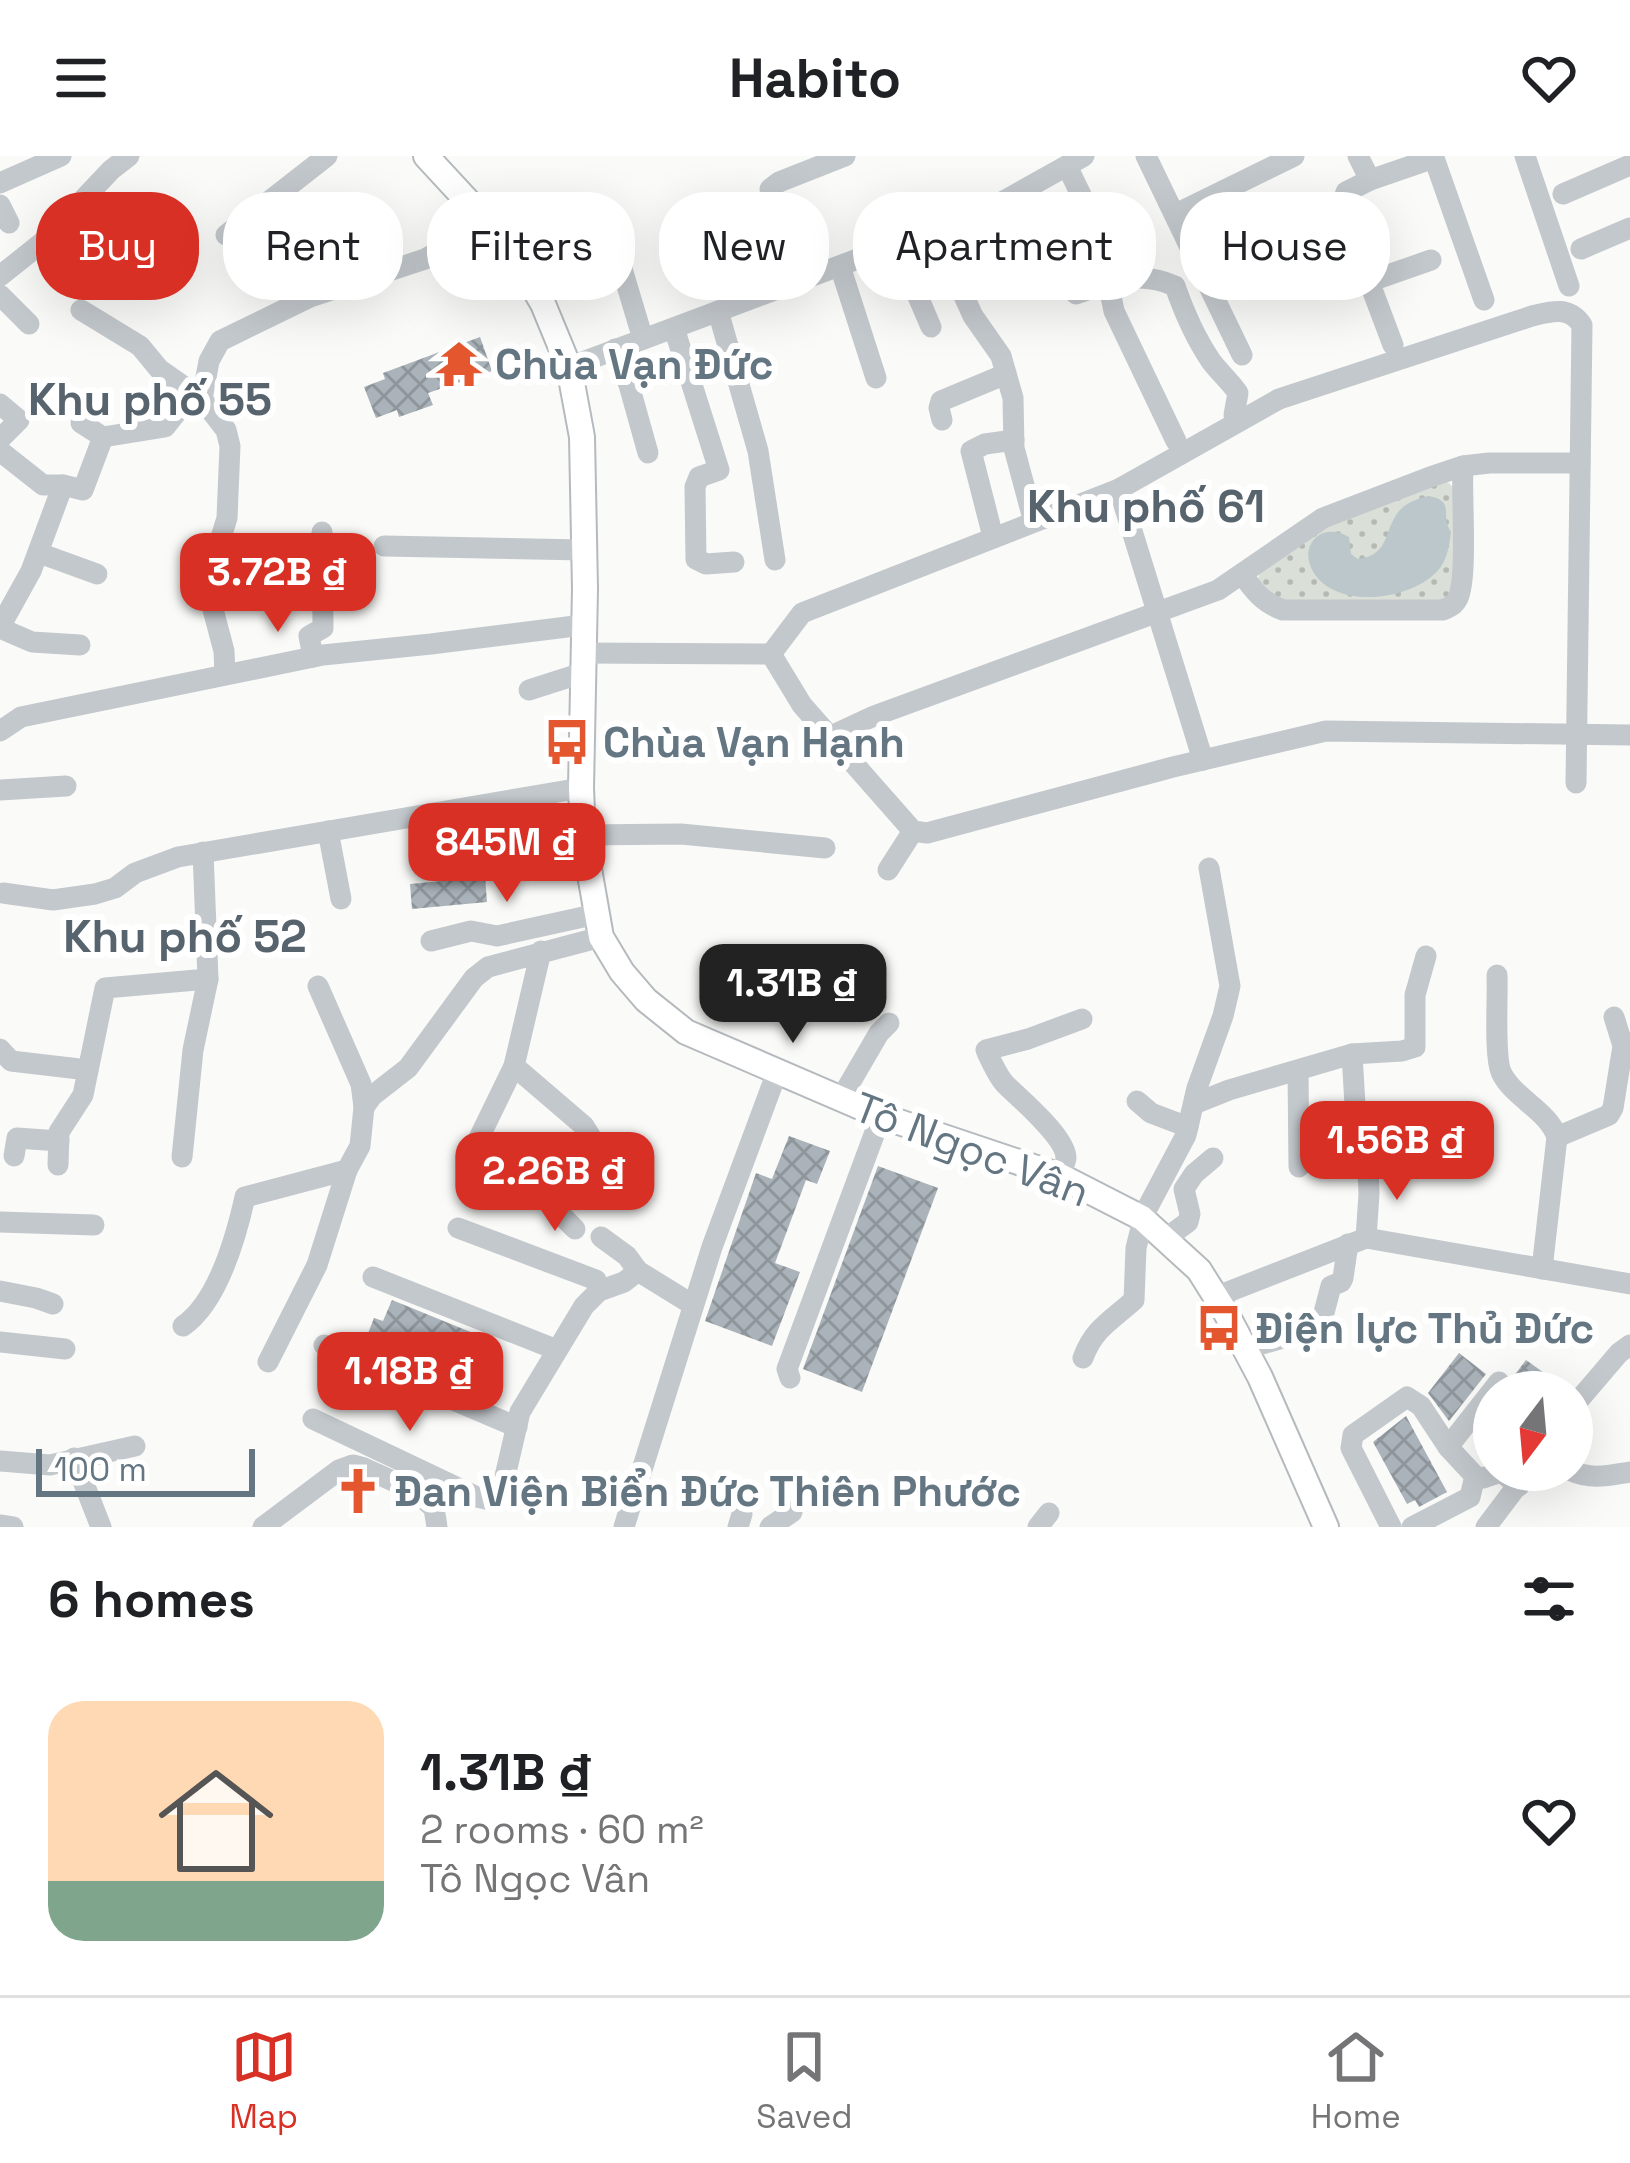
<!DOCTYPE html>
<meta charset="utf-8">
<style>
body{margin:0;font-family:"Space Grotesk",sans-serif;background:#f2f2f2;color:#202124;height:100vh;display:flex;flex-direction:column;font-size:45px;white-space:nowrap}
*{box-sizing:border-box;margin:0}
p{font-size:39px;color:#757577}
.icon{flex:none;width:66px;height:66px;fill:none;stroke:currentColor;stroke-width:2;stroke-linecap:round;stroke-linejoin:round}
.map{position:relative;height:1371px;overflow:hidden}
.sheet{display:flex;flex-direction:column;background:#fff;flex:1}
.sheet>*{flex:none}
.hud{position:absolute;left:36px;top:36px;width:1560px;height:108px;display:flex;gap:24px}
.needle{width:78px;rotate:196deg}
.tools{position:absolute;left:1473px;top:1215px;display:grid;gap:24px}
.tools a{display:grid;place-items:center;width:120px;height:120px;border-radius:50%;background:#fff;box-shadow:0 12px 48px #0002;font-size:60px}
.scale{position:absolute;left:36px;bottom:30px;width:219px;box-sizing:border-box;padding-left:12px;border:6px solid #657683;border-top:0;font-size:33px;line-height:42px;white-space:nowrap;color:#657683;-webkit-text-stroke:9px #fff;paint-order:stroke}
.price{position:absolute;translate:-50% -102px;padding:0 27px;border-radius:24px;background:#d93025;color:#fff;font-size:39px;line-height:78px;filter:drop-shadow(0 3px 6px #0008)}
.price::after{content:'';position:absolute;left:50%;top:72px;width:36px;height:27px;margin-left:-18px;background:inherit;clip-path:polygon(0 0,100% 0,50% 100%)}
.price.current{background:#222;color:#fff}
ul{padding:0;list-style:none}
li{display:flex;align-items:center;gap:36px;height:300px;padding:0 48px}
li+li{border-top:3px solid #e0e0e0}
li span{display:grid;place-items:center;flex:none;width:336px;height:240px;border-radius:36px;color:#555}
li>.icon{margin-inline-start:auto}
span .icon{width:144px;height:144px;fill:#fffc;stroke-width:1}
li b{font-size:51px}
h2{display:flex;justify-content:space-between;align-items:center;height:144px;padding:0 48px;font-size:51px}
.pill{padding:0 42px;border-radius:48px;background:#fff;box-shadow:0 12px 48px #0002;font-size:42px;line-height:108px}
.pill.current{background:#d93025;color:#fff}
header{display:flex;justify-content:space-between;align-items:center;height:156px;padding:0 48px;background:#fff;font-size:54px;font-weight:800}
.menu{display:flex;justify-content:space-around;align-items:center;height:168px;border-top:3px solid #e0e0e0;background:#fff;font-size:33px;color:#757577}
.menu a{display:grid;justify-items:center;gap:6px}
.menu .current{color:#d93025}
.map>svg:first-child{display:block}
.grass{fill:url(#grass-dots)}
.water{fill:#bbc7cb}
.building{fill:url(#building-cross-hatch)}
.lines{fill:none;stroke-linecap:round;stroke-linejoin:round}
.major-casing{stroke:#b5babe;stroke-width:28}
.minor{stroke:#c3c8cc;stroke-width:21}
.major{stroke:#fff;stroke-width:24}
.labels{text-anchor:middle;stroke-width:12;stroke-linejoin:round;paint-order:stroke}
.poi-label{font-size:42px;font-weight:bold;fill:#657683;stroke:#fff;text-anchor:start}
.street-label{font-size:42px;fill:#657683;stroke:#fff}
.neighbourhood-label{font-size:45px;font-weight:bold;fill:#57646e;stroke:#fff}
</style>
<header><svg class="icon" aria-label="menu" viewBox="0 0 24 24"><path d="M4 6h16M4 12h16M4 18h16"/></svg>Habito<svg class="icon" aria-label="heart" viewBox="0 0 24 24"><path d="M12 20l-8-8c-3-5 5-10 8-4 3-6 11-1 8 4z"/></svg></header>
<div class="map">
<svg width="1630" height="1371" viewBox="0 0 1630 1371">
<defs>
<pattern id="grass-dots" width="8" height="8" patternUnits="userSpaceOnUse" patternTransform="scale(3)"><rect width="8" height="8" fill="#dadfd7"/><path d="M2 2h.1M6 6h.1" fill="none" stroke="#b4b9b4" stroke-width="1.8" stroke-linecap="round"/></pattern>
<pattern id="building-cross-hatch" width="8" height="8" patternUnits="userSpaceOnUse" patternTransform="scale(3)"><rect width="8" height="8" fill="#aab3b9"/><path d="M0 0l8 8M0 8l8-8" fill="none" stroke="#8e969c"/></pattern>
</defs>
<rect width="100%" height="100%" fill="#fafaf8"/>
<path class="grass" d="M 1439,324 L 1449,327 L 1455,334 L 1456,422 L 1448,445 L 1276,445 L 1258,423 L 1261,412 L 1329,366 Z"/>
<path class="water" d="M 1428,340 C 1457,345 1439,359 1451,376 C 1449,389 1448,401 1440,412 C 1415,444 1338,455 1314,417 C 1297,391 1321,364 1349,381 L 1351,398 L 1358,403 C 1392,399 1383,371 1401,353 C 1408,346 1418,343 1428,340 Z"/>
<g class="building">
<path d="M 480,181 L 492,215 L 428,237 L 433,249 L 399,261 L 397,254 L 376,262 L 364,231 L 385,223 L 383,217 Z"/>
<path d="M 485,721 L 487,746 L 412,753 L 410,728 Z"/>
<path d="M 789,980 L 830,995 L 817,1028 L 806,1024 L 775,1107 L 800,1116 L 772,1190 L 705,1165 L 756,1017 L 772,1023 Z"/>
<path d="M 878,1010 L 938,1032 L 862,1236 L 803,1213 Z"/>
<path d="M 392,1144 L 500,1188 L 483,1232 L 365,1185 L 374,1162 L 383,1165 Z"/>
<path d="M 1459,1197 L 1486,1218 L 1449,1265 L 1428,1237 Z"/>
<path d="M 1526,1204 L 1554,1224 L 1545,1236 L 1510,1236 L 1513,1221 Z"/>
<path d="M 1406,1260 L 1447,1336 L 1419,1351 L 1415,1344 L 1407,1348 L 1373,1286 Z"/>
</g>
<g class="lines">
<defs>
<path id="major" d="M 426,0 L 475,53 L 522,112 L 543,148 L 569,211 L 582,281 L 585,433 L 581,632 L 583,679 L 601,781 L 622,816 L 646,844 L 686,876 L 881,960 L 1060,1020 L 1142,1062 L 1199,1114 L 1226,1157 L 1260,1221 L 1326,1371"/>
</defs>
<use href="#major" class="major-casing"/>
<g class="minor">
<path d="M 1146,0 L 1242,199"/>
<path d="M 1358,0 L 1370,24 L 1346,36 L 1341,51 L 1393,189"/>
<path d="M 1525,0 L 1569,130"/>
<path d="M 1067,10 L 1113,105 L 1108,126 L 1114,155 L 1176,285"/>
<path d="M 1370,24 L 1434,2 L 1484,144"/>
<path d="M 0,27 L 61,0"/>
<path d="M 1563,38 L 1630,9"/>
<path d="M 0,49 L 9,67"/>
<path d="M 1176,58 L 1294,0"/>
<path d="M 757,72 L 782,131"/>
<path d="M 934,74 L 973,160 L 1001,200 L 1013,242 L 1014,292 L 1032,359"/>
<path d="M 226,79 L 327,0"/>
<path d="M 896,89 L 931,171"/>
<path d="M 1581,93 L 1630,72"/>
<path d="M 840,110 L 876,222"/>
<path d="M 622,113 L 643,183"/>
<path d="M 0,120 L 44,85 L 111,14 L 129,0"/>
<path d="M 808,121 L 770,33 L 779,26 L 845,0"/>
<path d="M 1368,126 L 1431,104"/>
<path d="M 1076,138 C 1111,125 1139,114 1175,130 C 1184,156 1196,183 1211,205 C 1219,216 1230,225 1238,237 L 1234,259"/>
<path d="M 0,139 L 29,168"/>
<path d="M 81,154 L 140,190 L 159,213 L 202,243 L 226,274 L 230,290 L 227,362 L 210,417 L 211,446 L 224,495 L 225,519"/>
<path d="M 718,155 L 758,295 L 775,404"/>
<path d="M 674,172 L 719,314 L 699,321 L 695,331 L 696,403 L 706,408 L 734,406"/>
<path d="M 615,193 L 629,229 L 648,297"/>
<path d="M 569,211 L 986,55 L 1084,0"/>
<path d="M 202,243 L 209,205 L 220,185 L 310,141 L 425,103 L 487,69"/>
<path d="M 0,248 L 19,264 L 0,283"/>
<path d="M 942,264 L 939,252 L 941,245 L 1006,218"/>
<path d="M 81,267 L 103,281 L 165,271 L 192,237"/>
<path d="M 0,295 L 43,329 L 63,329 L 83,334 L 103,281"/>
<path d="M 991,373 L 971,295 L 985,288 L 1014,284"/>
<path d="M 384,390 L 584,394"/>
<path d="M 39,397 L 97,418"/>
<path d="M 1242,418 C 1254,435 1263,447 1283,454 L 1443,454 C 1451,450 1454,450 1458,442 C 1468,420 1461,339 1463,310"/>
<path d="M 0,471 L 31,415 L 63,329"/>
<path d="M 0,472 L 32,486 L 80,489"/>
<path d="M 582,497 L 771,498 L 802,549 L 913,675 L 927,677 L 1173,611 L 1326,575 L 1630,579"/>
<path d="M 771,498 L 802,457 L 1119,333"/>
<path d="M 313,501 L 309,480 L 323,472 L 322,376"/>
<path d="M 529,534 L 582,517"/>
<path d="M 0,575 L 21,561 L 323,499 L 431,488 L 583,469"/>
<path d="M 831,580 L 874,560 L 1218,434 L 1323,362 L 1430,321 L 1463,310 L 1489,307 L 1580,307"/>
<path d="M 1203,604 L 1119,333 L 1279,243 L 1532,160 C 1552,155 1569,150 1582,169 L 1576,627"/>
<path d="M 0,634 L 66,630"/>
<path d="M 328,675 L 341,743"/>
<path d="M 583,679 L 681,678 L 825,692"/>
<path d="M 888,714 L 913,675"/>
<path d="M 3,737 L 53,744 L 95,738 L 115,732 L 135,717 L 178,701 L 581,632"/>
<path d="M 431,785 L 471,775 L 497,780 L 597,758"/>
<path d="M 541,795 L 514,910 L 584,970 L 603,1001 L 551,1047"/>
<path d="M 1497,819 C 1498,841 1494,899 1501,916 C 1513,942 1548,954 1557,981 L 1542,1113"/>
<path d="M 318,830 L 361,928 L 364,951"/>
<path d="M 0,893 L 11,905 L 88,914"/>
<path d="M 1352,898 L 1357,983 L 1366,995 L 1368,1011 L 1369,1038 L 1366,1082"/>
<path d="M 1298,915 L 1299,1011"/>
<path d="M 840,944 L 879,877 L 889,867"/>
<path d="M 1137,945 L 1151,957 L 1188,971"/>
<path d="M 1194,948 L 1229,934 L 1352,898 L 1402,895 L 1415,891 L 1415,839 L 1426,800"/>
<path d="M 1557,981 L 1609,959 L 1613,952 L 1623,890 L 1614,861"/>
<path d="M 478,984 L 514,910"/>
<path d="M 14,1000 L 17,982 L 59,985"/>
<path d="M 182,1001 L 193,894 L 208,823"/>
<path d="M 58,1009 L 59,976 L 83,939 L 105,832 L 208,823 L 203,696"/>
<path d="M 1060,1020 C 1061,1017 1066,1005 1066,1002 C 1066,981 1019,942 1005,928 C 997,919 991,905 986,894 L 1028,883 L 1082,863"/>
<path d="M 527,1024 L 575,1073"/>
<path d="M 1142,1062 L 1186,979 L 1197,932 L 1223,860 L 1230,830 L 1209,712"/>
<path d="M 0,1066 L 94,1069"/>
<path d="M 458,1072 L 596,1124 L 599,1135"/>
<path d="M 601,1081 L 627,1100 L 638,1115 L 693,1149"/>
<path d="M 1165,1083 L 1188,1066 L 1190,1058 L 1184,1033 L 1194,1018 L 1213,1002"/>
<path d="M 373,1121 L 557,1194"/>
<path d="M 0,1135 L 36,1142 L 53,1148"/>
<path d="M 1215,1141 L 1366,1082 L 1630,1128"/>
<path d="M 183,1170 C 218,1146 236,1081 245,1041 L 347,1014 L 360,990 L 364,951 L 372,940 L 408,912 L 474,822 L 488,811 L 601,781"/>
<path d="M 0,1186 L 65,1193"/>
<path d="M 324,1189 L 517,1271"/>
<path d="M 1245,1193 L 1317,1172 L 1321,1168 L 1331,1130 L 1341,1126 L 1343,1122 L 1348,1088"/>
<path d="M 1083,1202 C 1094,1172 1112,1164 1134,1144 L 1136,1092 L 1143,1064"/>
<path d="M 268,1206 L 317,1109 L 347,1014"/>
<path d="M 790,1222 L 787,1213 L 881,960"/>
<path d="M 1572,1252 L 1619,1197 L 1630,1189"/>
<path d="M 313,1263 L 477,1341 L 490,1344 L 503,1329 L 520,1256 L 584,1150 L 599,1135 L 624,1126 L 638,1115"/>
<path d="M 1448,1291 L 1499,1226"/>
<path d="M 74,1302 L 101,1371"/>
<path d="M 0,1305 L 50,1309 L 135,1290"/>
<path d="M 1569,1314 C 1592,1324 1606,1320 1630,1316"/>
<path d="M 0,1369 L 13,1371"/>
<path d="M 263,1371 L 339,1314 L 353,1309 L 364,1312 L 413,1334 L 434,1352 L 437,1371"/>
<path d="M 624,1371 L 712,1091 L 777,916"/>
<path d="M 738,1371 L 742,1358"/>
<path d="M 770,1371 L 792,1356"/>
<path d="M 1038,1371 L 1049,1357"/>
<path d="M 1391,1371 L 1351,1292 L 1353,1279 L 1407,1241 L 1421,1250 L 1448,1291 L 1475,1320 L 1483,1322 L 1501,1316 L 1519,1330"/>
<path d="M 1412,1371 L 1470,1341 L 1475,1320"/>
<path d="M 1486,1371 L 1529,1314"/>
</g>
<use href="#major" class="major"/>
</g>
<defs>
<symbol id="temple-bare" viewBox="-9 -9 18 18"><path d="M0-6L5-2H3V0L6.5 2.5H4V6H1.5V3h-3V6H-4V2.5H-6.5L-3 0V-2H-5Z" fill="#e4572e" stroke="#fff" stroke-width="2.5" paint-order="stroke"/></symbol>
<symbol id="bus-bare" viewBox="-9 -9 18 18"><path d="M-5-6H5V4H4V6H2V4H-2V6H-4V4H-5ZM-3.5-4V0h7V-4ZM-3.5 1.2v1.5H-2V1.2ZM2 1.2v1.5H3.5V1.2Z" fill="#e4572e" stroke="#fff" stroke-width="2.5" paint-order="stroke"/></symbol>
<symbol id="church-bare" viewBox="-9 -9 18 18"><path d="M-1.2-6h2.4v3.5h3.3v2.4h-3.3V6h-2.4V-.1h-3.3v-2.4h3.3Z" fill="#e4572e" stroke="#fff" stroke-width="2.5" paint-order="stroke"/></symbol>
</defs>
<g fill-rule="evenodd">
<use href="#temple-bare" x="426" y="175" width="66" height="66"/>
<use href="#bus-bare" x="534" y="553" width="66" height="66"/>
<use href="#bus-bare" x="1186" y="1139" width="66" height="66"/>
<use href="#church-bare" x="325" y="1302" width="66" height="66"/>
</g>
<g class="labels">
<g class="poi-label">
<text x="495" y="223">Chùa Vạn Đức</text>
<text x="603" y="601">Chùa Vạn Hạnh</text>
<text x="1255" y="1187">Điện lực Thủ Đức</text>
<text x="394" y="1350">Đan Viện Biển Đức Thiên Phước</text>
</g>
<g class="street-label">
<text transform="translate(972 993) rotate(21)" y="15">Tô Ngọc Vân</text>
</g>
<g class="neighbourhood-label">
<text x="150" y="259">Khu phố 55</text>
<text x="1146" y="366">Khu phố 61</text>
<text x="185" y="796">Khu phố 52</text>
</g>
</g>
</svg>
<div class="tools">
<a><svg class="needle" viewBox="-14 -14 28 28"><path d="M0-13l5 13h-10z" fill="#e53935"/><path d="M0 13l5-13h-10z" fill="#757577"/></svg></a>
</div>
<div class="scale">100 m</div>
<b class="price" style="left:278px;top:479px">3.72B ₫</b>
<b class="price" style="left:507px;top:749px">845M ₫</b>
<b class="price current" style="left:793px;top:890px">1.31B ₫</b>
<b class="price" style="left:1397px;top:1047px">1.56B ₫</b>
<b class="price" style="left:555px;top:1078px">2.26B ₫</b>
<b class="price" style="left:410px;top:1278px">1.18B ₫</b>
<div class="hud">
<a class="pill current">Buy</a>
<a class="pill">Rent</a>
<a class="pill">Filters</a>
<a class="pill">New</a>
<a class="pill">Apartment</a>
<a class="pill">House</a>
</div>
</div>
<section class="sheet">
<h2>6 homes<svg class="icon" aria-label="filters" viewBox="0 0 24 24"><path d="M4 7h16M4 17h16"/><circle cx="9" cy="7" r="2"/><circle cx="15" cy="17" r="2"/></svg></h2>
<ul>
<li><span style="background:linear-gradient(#ffd9b3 75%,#7fa58c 0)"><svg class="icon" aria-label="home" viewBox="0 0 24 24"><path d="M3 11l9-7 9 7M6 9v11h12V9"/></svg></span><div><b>1.31B ₫</b><p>2 rooms · 60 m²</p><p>Tô Ngọc Vân</p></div><svg class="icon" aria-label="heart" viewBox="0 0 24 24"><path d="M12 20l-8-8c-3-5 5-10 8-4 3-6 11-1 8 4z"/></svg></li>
</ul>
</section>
<nav class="menu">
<a class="current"><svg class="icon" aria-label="map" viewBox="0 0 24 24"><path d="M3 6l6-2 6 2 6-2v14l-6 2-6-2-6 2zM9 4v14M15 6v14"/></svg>Map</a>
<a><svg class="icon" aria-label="saved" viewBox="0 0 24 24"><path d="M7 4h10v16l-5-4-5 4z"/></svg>Saved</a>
<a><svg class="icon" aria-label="home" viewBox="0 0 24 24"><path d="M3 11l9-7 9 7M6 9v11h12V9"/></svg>Home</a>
</nav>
